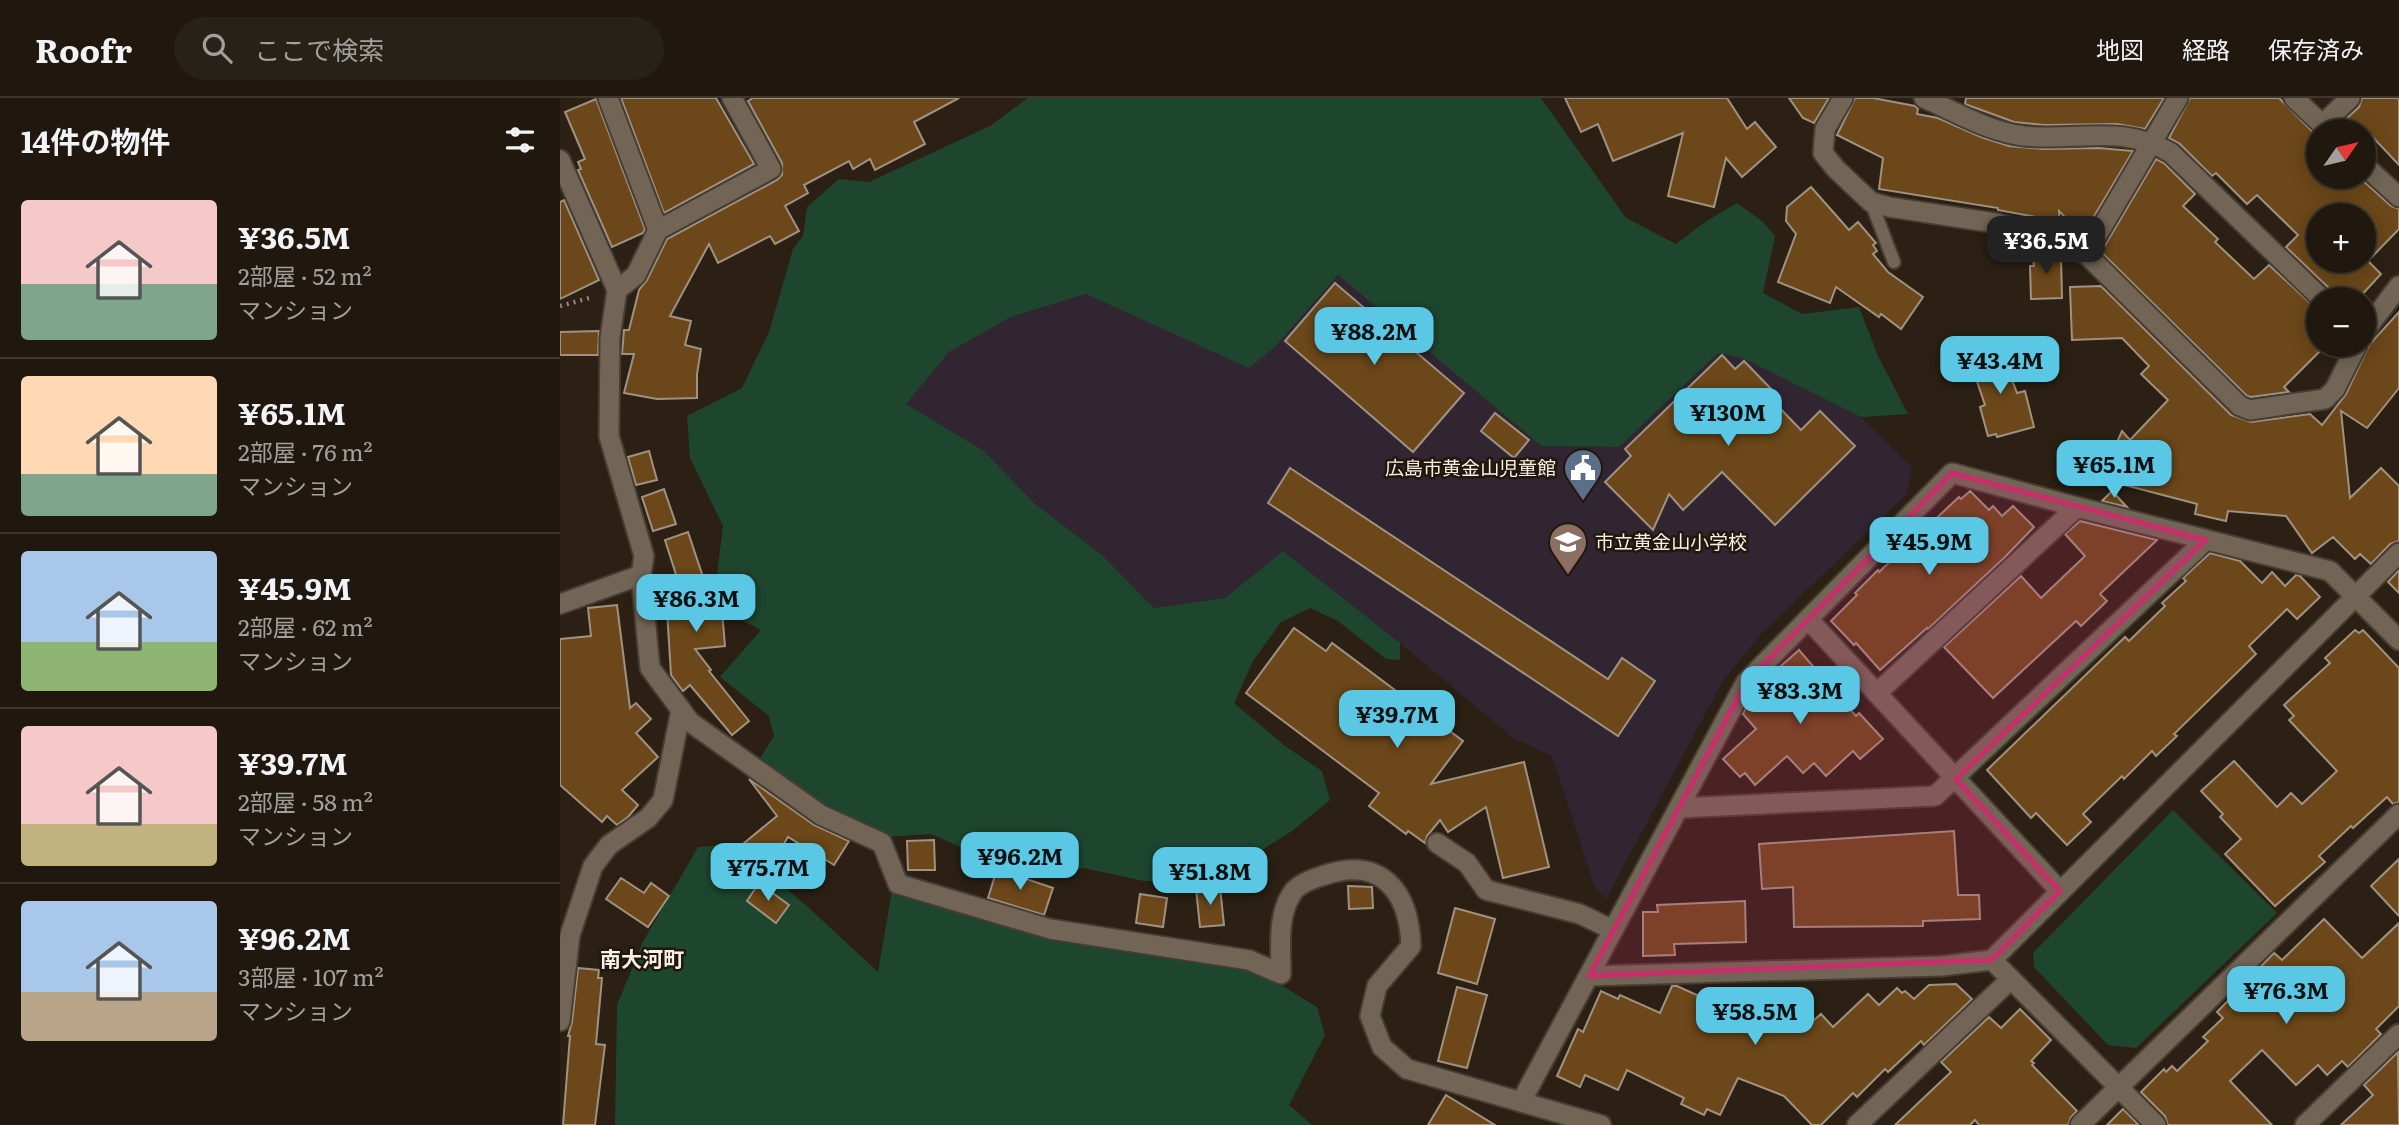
<!DOCTYPE html>
<html lang="ja">
<meta charset="utf-8">
<style>
body{margin:0;font-family:Literata,"Noto Sans JP",serif;background:#282117;color:#f1f3f6;height:100vh;display:flex;flex-direction:column;font-size:26px;white-space:nowrap}
*{box-sizing:border-box;margin:0}
p{font-size:23px;color:#a2a09e}
.icon{flex:none;width:38px;height:38px;fill:none;stroke:currentColor;stroke-width:2;stroke-linecap:round;stroke-linejoin:round}
.map{position:relative;flex:1;overflow:hidden}
.panel{display:flex;flex-direction:column;background:#20180e;width:560px}
.panel>*{flex:none}
.needle{width:46px;rotate:56deg}
.fabs{position:absolute;left:1746px;top:21px;display:grid;gap:14px}
.fabs a{display:grid;place-items:center;width:70px;height:70px;border-radius:50%;background:#20180e;box-shadow:0 4px 18px #0003,0 0 0 2px #3d372e;font-size:35px}
.price{position:absolute;translate:-50% -60px;padding:0 16px;border-radius:14px;background:#5ac8e5;color:#111;font-size:23px;line-height:46px;filter:drop-shadow(0 2px 4px #0008)}
.price::after{content:'';position:absolute;left:50%;top:42px;width:21px;height:16px;margin-left:-10px;background:inherit;clip-path:polygon(0 0,100% 0,50% 100%)}
.price.active{background:#222;color:#fff}
ul{padding:0;list-style:none}
li{display:flex;align-items:center;gap:21px;height:175px;padding:0 21px}
li+li{border-top:2px solid #3d372e}
li span{display:grid;place-items:center;flex:none;width:196px;height:140px;border-radius:7px;color:#555}
li>.icon{margin-inline-start:auto}
span .icon{width:84px;height:84px;fill:#fffc;stroke-width:1}
li b{font-size:30px}
h2{display:flex;justify-content:space-between;align-items:center;height:84px;padding:0 21px;font-size:30px}
header{display:flex;align-items:center;gap:42px;box-sizing:border-box;height:98px;padding:0 35px;background:#20180e;border-bottom:2px solid #3d372e}
header strong{font-size:33px}
nav{display:flex;gap:38px;margin-inline-start:auto;font-size:24px}
.search{width:490px;height:63px;background:#282117;display:flex;align-items:center;gap:18px;box-sizing:border-box;padding:0 24px;border-radius:38px;color:#a2a09e;font-size:26px}
main{display:flex;flex:1;min-height:0}
.map>svg:first-child{display:block}
.education{fill:#312532}
.green{fill:#1e462f}
.building{fill:#6b4719;stroke:#a09282;stroke-width:2;fill-rule:evenodd}
.lines{fill:none;stroke-linecap:round;stroke-linejoin:round}
.service-casing{stroke:#463d34;stroke-width:16}
.minor-casing{stroke:#463d34;stroke-width:23}
.path{stroke:#91877c;stroke-width:4.5;stroke-dasharray:2 5;stroke-linecap:butt}
.service{stroke:#726556;stroke-width:12}
.minor{stroke:#726556;stroke-width:19}
.marked{fill:#c82e69;fill-opacity:0.2;stroke:#c82e69;stroke-width:5;stroke-linejoin:round}
.labels{text-anchor:middle;stroke-width:5;stroke-linejoin:round;paint-order:stroke}
.poi-label{font-size:19px;fill:#f9f1e9;stroke:#21170a;text-anchor:end}
.neighbourhood-label{font-size:21px;font-weight:bold;fill:#f9f1e9;stroke:#21170a}
</style>
<header>
<strong>Roofr</strong>
<div class="search"><svg class="icon" aria-label="search" viewBox="0 0 24 24"><circle cx="10" cy="10" r="6"/><path d="M15 15l6 6"/></svg>ここで検索</div>
<nav><a>地図</a><a>経路</a><a>保存済み</a></nav>
</header>
<main>
<section class="panel">
<h2>14件の物件<svg class="icon" aria-label="filters" viewBox="0 0 24 24"><path d="M4 7h16M4 17h16"/><circle cx="9" cy="7" r="2"/><circle cx="15" cy="17" r="2"/></svg></h2>
<ul>
<li><span style="background:linear-gradient(#f6c9c9 60%,#7fa58c 0)"><svg class="icon" aria-label="home" viewBox="0 0 24 24"><path d="M3 11l9-7 9 7M6 9v11h12V9"/></svg></span><div><b>¥36.5M</b><p>2部屋 · 52 m²</p><p>マンション</p></div></li>
<li><span style="background:linear-gradient(#ffd9b3 70%,#7fa58c 0)"><svg class="icon" aria-label="home" viewBox="0 0 24 24"><path d="M3 11l9-7 9 7M6 9v11h12V9"/></svg></span><div><b>¥65.1M</b><p>2部屋 · 76 m²</p><p>マンション</p></div></li>
<li><span style="background:linear-gradient(#a9c7e8 65%,#8fb573 0)"><svg class="icon" aria-label="home" viewBox="0 0 24 24"><path d="M3 11l9-7 9 7M6 9v11h12V9"/></svg></span><div><b>¥45.9M</b><p>2部屋 · 62 m²</p><p>マンション</p></div></li>
<li><span style="background:linear-gradient(#f6c9c9 70%,#c2b280 0)"><svg class="icon" aria-label="home" viewBox="0 0 24 24"><path d="M3 11l9-7 9 7M6 9v11h12V9"/></svg></span><div><b>¥39.7M</b><p>2部屋 · 58 m²</p><p>マンション</p></div></li>
<li><span style="background:linear-gradient(#a9c7e8 65%,#b9a48a 0)"><svg class="icon" aria-label="home" viewBox="0 0 24 24"><path d="M3 11l9-7 9 7M6 9v11h12V9"/></svg></span><div><b>¥96.2M</b><p>3部屋 · 107 m²</p><p>マンション</p></div></li>
</ul>
</section>
<div class="map">
<svg width="1839" height="1027" viewBox="0 0 1839 1027">
<rect width="100%" height="100%" fill="#2b2013"/>
<path class="education" d="M 778,177 L 981,348 L 1059,349 L 1158,255 L 1182,260 L 1301,319 L 1352,369 L 1347,396 L 1203,534 L 1164,581 L 1046,801 L 1035,790 L 992,658 L 953,640 L 840,545 L 723,453 L 665,500 L 594,510 L 542,457 L 474,405 L 424,353 L 345,306 L 389,254 L 451,219 L 526,196 L 689,269 L 715,249 Z"/>
<g class="green">
<path d="M 468,0 L 981,0 L 1066,120 L 1116,146 L 1142,126 L 1177,105 L 1202,123 L 1215,138 L 1203,195 L 1242,216 L 1299,209 L 1318,258 L 1348,316 L 1301,319 L 1182,260 L 1158,255 L 1059,349 L 981,348 L 778,177 L 715,249 L 689,270 L 526,196 L 451,219 L 389,254 L 346,306 L 424,353 L 474,405 L 542,457 L 594,510 L 665,500 L 723,453 L 840,545 L 840,562 L 826,561 L 778,523 L 750,510 L 721,524 L 693,563 L 674,605 L 725,648 L 762,673 L 770,702 L 732,733 L 681,765 L 638,782 L 584,783 L 524,770 L 492,778 L 428,761 L 371,736 L 325,739 L 266,712 L 199,662 L 214,638 L 209,618 L 160,579 L 201,532 L 182,522 L 157,476 L 163,428 L 130,360 L 127,318 L 182,290 L 209,234 L 233,151 L 243,138 L 247,109 L 279,81 L 309,84 L 430,28 Z"/>
<path d="M 1613,712 L 1717,815 L 1576,950 L 1548,947 L 1474,869 L 1473,855 Z"/>
<path d="M 173,746 L 248,809 L 318,874 L 332,793 L 693,870 L 757,909 L 765,937 L 729,1007 L 752,1027 L 55,1027 L 57,907 L 83,844 L 138,749 Z"/>
</g>
<g class="building">
<path d="M 61,0 L 156,0 L 194,66 L 104,115 Z"/>
<path d="M 193,0 L 399,0 L 354,24 L 365,46 L 315,72 L 310,61 L 293,71 L 289,63 L 244,87 L 248,95 L 225,108 L 239,133 L 215,146 L 210,138 L 158,165 L 149,146 L 110,218 L 131,223 L 125,247 L 141,251 L 137,276 L 137,300 L 97,301 L 64,295 L 74,256 L 62,256 L 64,232 L 69,232 L 79,192 L 87,182 L 107,141 L 217,82 L 222,77 L 222,65 L 188,3 Z"/>
<path d="M 1005,0 L 1167,0 L 1187,31 L 1195,24 L 1216,49 L 1182,79 L 1166,60 L 1154,109 L 1108,98 L 1123,35 L 1053,63 L 1038,26 L 1021,34 Z"/>
<path d="M 1229,0 L 1269,0 L 1254,25 L 1243,20 Z"/>
<path d="M 1295,0 L 1313,0 L 1355,8 L 1358,11 L 1357,16 L 1378,20 L 1421,39 L 1449,48 L 1483,51 L 1539,50 L 1573,53 L 1523,137 L 1499,113 L 1500,132 L 1477,124 L 1476,119 L 1438,112 L 1438,110 L 1319,91 L 1323,60 L 1277,37 Z"/>
<path d="M 1406,0 L 1604,0 L 1585,31 L 1557,26 L 1484,27 L 1454,24 L 1405,6 Z"/>
<path d="M 1630,0 L 1719,0 L 1759,40 L 1759,79 L 1799,79 L 1831,108 L 1839,111 L 1839,131 L 1808,163 L 1821,176 L 1798,201 L 1774,201 L 1771,192 L 1726,149 L 1738,137 L 1697,97 L 1687,106 L 1656,75 L 1652,78 L 1620,46 L 1609,40 ZM 1759,117 L 1804,117 L 1804,163 L 1759,163 Z"/>
<path d="M 1802,0 L 1839,0 L 1839,67 L 1807,33 L 1796,33 L 1785,22 L 1799,9 Z"/>
<path d="M 36,1 L 85,131 L 83,135 L 52,149 L 18,72 L 21,71 L 18,64 L 25,61 L 5,14 Z"/>
<path d="M 1596,61 L 1604,65 L 1635,96 L 1623,108 L 1658,141 L 1655,144 L 1694,181 L 1709,167 L 1759,213 L 1759,254 L 1724,289 L 1729,294 L 1691,299 L 1687,298 L 1541,154 Z"/>
<path d="M 1251,89 L 1289,132 L 1298,124 L 1316,145 L 1313,147 L 1317,153 L 1313,156 L 1328,174 L 1363,199 L 1341,231 L 1321,216 L 1319,219 L 1276,189 L 1270,205 L 1218,184 L 1236,136 L 1226,123 L 1227,109 Z"/>
<path d="M 4,102 L 39,182 L 0,201 L 0,104 Z"/>
<path d="M 1477,149 L 1501,159 L 1502,200 L 1471,201 L 1470,168 L 1474,168 L 1473,161 L 1477,161 Z"/>
<path d="M 775,185 L 904,295 L 853,354 L 725,243 Z"/>
<path d="M 1541,188 L 1671,317 L 1691,324 L 1750,316 L 1762,327 L 1786,296 L 1809,247 L 1839,214 L 1839,290 L 1807,330 L 1781,313 L 1790,400 L 1821,370 L 1839,388 L 1839,443 L 1830,446 L 1811,466 L 1800,456 L 1795,461 L 1773,439 L 1752,455 L 1726,418 L 1668,413 L 1666,423 L 1635,416 L 1637,406 L 1538,380 L 1544,358 L 1547,359 L 1549,350 L 1554,351 L 1562,333 L 1570,342 L 1608,302 L 1581,276 L 1589,268 L 1562,240 L 1512,242 L 1510,189 Z"/>
<path d="M 39,233 L 38,257 L 0,257 L 0,234 Z"/>
<path d="M 1766,247 L 1783,247 L 1778,259 Z"/>
<path d="M 1440,249 L 1457,295 L 1465,293 L 1474,329 L 1437,339 L 1436,336 L 1428,338 L 1420,309 L 1425,307 L 1409,260 Z"/>
<path d="M 1162,257 L 1175,271 L 1184,263 L 1215,295 L 1210,300 L 1241,332 L 1260,313 L 1295,348 L 1215,427 L 1162,374 L 1123,412 L 1109,396 L 1093,432 L 1045,384 L 1071,358 L 1065,351 Z"/>
<path d="M 935,315 L 969,342 L 954,360 L 921,333 Z"/>
<path d="M 89,353 L 97,382 L 76,387 L 68,359 Z"/>
<path d="M 730,370 L 1048,581 L 1062,560 L 1095,583 L 1058,638 L 708,405 Z"/>
<path d="M 104,391 L 116,426 L 93,433 L 82,399 Z"/>
<path d="M 1410,393 L 1429,412 L 1433,408 L 1442,418 L 1453,408 L 1474,429 L 1444,460 L 1368,531 L 1367,530 L 1320,572 L 1296,545 L 1294,547 L 1271,523 L 1297,497 L 1295,495 L 1318,472 L 1319,474 L 1399,399 L 1401,401 Z"/>
<path d="M 1552,393 L 1567,409 L 1542,403 Z"/>
<path d="M 1520,423 L 1597,442 L 1540,496 L 1547,503 L 1521,528 L 1516,523 L 1433,600 L 1384,549 L 1461,478 L 1481,500 L 1525,458 L 1505,436 Z"/>
<path d="M 128,434 L 145,485 L 145,513 L 162,512 L 165,548 L 135,551 L 151,572 L 149,573 L 189,623 L 172,637 L 130,587 L 123,593 L 111,577 L 107,512 L 110,516 L 109,486 L 119,486 L 105,442 Z"/>
<path d="M 1650,455 L 1680,463 L 1702,485 L 1712,474 L 1725,488 L 1736,477 L 1740,478 L 1760,499 L 1737,521 L 1727,511 L 1689,548 L 1696,556 L 1614,636 L 1617,638 L 1596,658 L 1592,653 L 1564,681 L 1562,678 L 1523,716 L 1531,724 L 1507,747 L 1476,715 L 1471,720 L 1427,672 L 1565,539 L 1569,543 L 1605,508 L 1602,505 L 1626,483 L 1623,480 Z"/>
<path d="M 1839,472 L 1839,495 L 1828,484 Z"/>
<path d="M 57,507 L 70,610 L 76,605 L 91,621 L 76,635 L 98,659 L 62,692 L 78,707 L 68,719 L 57,727 L 47,718 L 42,724 L 0,687 L 0,541 L 31,538 L 28,510 Z"/>
<path d="M 734,530 L 766,553 L 772,545 L 903,643 L 871,686 L 964,664 L 989,769 L 943,780 L 926,709 L 888,734 L 880,722 L 867,738 L 865,745 L 848,733 L 846,736 L 809,708 L 819,695 L 686,595 Z"/>
<path d="M 1795,532 L 1799,535 L 1803,532 L 1839,570 L 1839,704 L 1833,706 L 1827,699 L 1793,730 L 1791,728 L 1759,758 L 1765,764 L 1715,808 L 1665,756 L 1681,741 L 1660,719 L 1663,716 L 1641,693 L 1674,663 L 1717,709 L 1731,695 L 1742,706 L 1777,673 L 1729,622 L 1734,618 L 1724,607 L 1770,565 L 1765,560 Z"/>
<path d="M 1239,552 L 1257,573 L 1256,575 L 1296,618 L 1299,615 L 1323,641 L 1300,661 L 1293,653 L 1266,678 L 1254,665 L 1243,675 L 1227,658 L 1195,687 L 1185,675 L 1180,679 L 1163,661 L 1196,631 L 1183,616 L 1185,611 L 1218,582 L 1212,576 Z"/>
<path d="M 189,681 L 254,727 L 289,743 L 274,767 L 228,739 L 210,769 L 178,750 L 217,718 Z"/>
<path d="M 1394,733 L 1398,797 L 1419,797 L 1420,821 L 1363,823 L 1363,828 L 1234,829 L 1233,789 L 1202,791 L 1199,746 Z"/>
<path d="M 374,742 L 375,772 L 348,772 L 347,743 Z"/>
<path d="M 1839,761 L 1839,818 L 1811,788 Z"/>
<path d="M 437,771 L 493,790 L 484,817 L 428,800 Z"/>
<path d="M 61,780 L 84,795 L 91,785 L 109,798 L 88,829 L 46,801 Z"/>
<path d="M 199,785 L 229,807 L 216,825 L 187,803 Z"/>
<path d="M 788,788 L 812,789 L 813,810 L 789,811 Z"/>
<path d="M 660,789 L 664,827 L 640,829 L 636,791 Z"/>
<path d="M 580,796 L 607,800 L 603,829 L 576,825 Z"/>
<path d="M 1185,803 L 1186,844 L 1114,846 L 1115,857 L 1083,858 L 1083,814 L 1098,814 L 1097,807 Z"/>
<path d="M 895,810 L 935,821 L 917,886 L 878,875 Z"/>
<path d="M 1764,821 L 1802,860 L 1839,825 L 1839,908 L 1816,931 L 1821,936 L 1788,969 L 1782,963 L 1767,977 L 1758,967 L 1736,987 L 1702,952 L 1670,983 L 1712,1027 L 1608,1027 L 1605,1018 L 1581,994 L 1604,971 L 1606,974 L 1612,968 L 1617,973 L 1648,943 L 1643,939 L 1663,920 L 1657,914 L 1714,855 L 1722,862 Z"/>
<path d="M 18,870 L 39,872 L 38,880 L 42,880 L 36,946 L 45,947 L 35,1027 L 3,1027 L 10,938 L 8,938 L 12,924 Z"/>
<path d="M 1396,886 L 1412,901 L 1364,947 L 1361,943 L 1328,974 L 1325,971 L 1297,999 L 1293,995 L 1261,1027 L 1252,1027 L 1224,998 L 1178,980 L 1160,1017 L 1147,1011 L 1144,1017 L 1121,1006 L 1124,1000 L 1067,972 L 1058,992 L 1025,977 L 1020,989 L 997,978 L 1018,931 L 1023,934 L 1041,893 L 1058,901 L 1060,897 L 1100,915 L 1112,888 L 1117,888 L 1172,913 L 1179,898 L 1231,925 L 1244,912 L 1254,922 L 1261,916 L 1273,929 L 1308,896 L 1319,907 L 1337,890 L 1342,895 L 1345,893 L 1354,901 L 1369,887 Z"/>
<path d="M 897,889 L 927,897 L 907,970 L 878,963 Z"/>
<path d="M 1460,911 L 1491,942 L 1471,963 L 1474,965 L 1472,967 L 1517,1013 L 1511,1019 L 1508,1027 L 1419,1027 L 1415,1022 L 1410,1027 L 1335,1027 L 1391,974 L 1381,964 L 1429,919 L 1441,930 Z"/>
<path d="M 1838,954 L 1839,1027 L 1781,1027 L 1813,997 L 1804,987 Z"/>
<path d="M 886,997 L 935,1027 L 868,1027 Z"/>
<path d="M 1563,1011 L 1579,1027 L 1547,1027 Z"/>
</g>
<g class="lines">
<defs>
<path id="service" d="M 1311,104 L 1334,164"/>
<g id="minor">
<path d="M 48,0 L 98,132 L 76,177 L 57,192"/>
<path d="M 1283,0 L 1265,31 L 1263,55 L 1276,71 L 1311,104 L 1329,109 L 1435,125 L 1483,138 L 1526,156 L 1680,308 L 1690,312 L 1765,301 L 1775,291 L 1797,247"/>
<path d="M 1364,0 C 1396,14 1429,34 1464,38 C 1518,44 1560,25 1611,55 L 1762,201"/>
<path d="M 1734,0 L 1769,33"/>
<path d="M 1762,27 L 1790,0"/>
<path d="M 0,62 L 57,192 L 50,240 L 49,338 L 84,458 L 81,477 L 0,506"/>
<path d="M 1804,67 L 1839,99"/>
<path d="M 98,132 L 211,71 L 172,0"/>
<path d="M 1526,156 L 1618,0"/>
<path d="M 1804,234 L 1839,188"/>
<path d="M 81,477 L 90,570 L 130,624 L 261,717 L 322,745 L 338,786 L 490,831 L 689,862 L 721,876 C 721,851 717,820 731,797 C 736,787 752,781 762,778 C 820,757 849,792 851,848 L 817,888 L 810,918 L 822,949 L 847,971 L 1041,1027"/>
<path d="M 1248,521 L 1500,793"/>
<path d="M 1317,595 L 1517,409"/>
<path d="M 1119,710 L 1375,698 L 1646,442"/>
<path d="M 877,745 L 907,765 L 926,792 L 1020,816 L 1053,832"/>
<path d="M 1432,862 L 1596,1027"/>
<path d="M 1029,878 L 1382,868 L 1432,862 L 1839,455"/>
<path d="M 0,923 L 10,837 L 33,768 L 49,747 L 88,720 L 103,702 L 121,612"/>
<path d="M 961,1004 L 1186,584 L 1392,375 L 1517,409 L 1770,473 L 1839,542"/>
<path d="M 1297,1027 L 1451,881"/>
<path d="M 1520,1027 L 1839,716"/>
<path d="M 1745,1027 L 1839,936"/>
</g>
</defs>
<use href="#service" class="service-casing"/>
<use href="#minor" class="minor-casing"/>
<path class="path" d="M 0,208 L 33,199"/>
<use href="#service" class="service"/>
<use href="#minor" class="minor"/>
</g>
<path class="marked" d="M 1392,375 L 1646,442 L 1396,681 L 1500,793 L 1432,862 L 1029,878 L 1186,584 Z"/>
<defs>
<symbol id="civic-pin" viewBox="-11 -11 22 30"><path d="M0 17L-7.5 6A9.5 9.5 0 1 1 7.5 6Z" fill="#5c6f8a" stroke="#21170a"/><path d="M-.6-6.5H3V-4.5H.6V-3L4-1V1h2V6H-6V1h2V-1L-.6-3ZM-1.2 2.5V6h2.4V2.5Z" fill="#fff"/></symbol>
<symbol id="school-pin" viewBox="-11 -11 22 30"><path d="M0 17L-7.5 6A9.5 9.5 0 1 1 7.5 6Z" fill="#8d6e63" stroke="#21170a"/><path d="M0-5L7-2L0 1L-7-2ZM-4 1L0 2.5L4 1V4Q0 6-4 4Z" fill="#fff"/></symbol>
</defs>
<g fill-rule="evenodd">
<use href="#civic-pin" x="1001" y="348" width="44" height="60"/>
<use href="#school-pin" x="986" y="422" width="44" height="60"/>
</g>
<g class="labels">
<g class="poi-label">
<text x="996" y="377">広島市黄金山児童館</text>
<text x="1035" y="451" text-anchor="start">市立黄金山小学校</text>
</g>
<g class="neighbourhood-label">
<text x="82" y="869">南大河町</text>
</g>
</g>
</svg>
<div class="fabs">
<a><svg class="needle" viewBox="-14 -14 28 28"><path d="M0-13l5 13h-10z" fill="#e53935"/><path d="M0 13l5-13h-10z" fill="#a2a09e"/></svg></a>
<a>+</a>
<a>−</a>
</div>
<b class="price active" style="left:1486px;top:178px">¥36.5M</b>
<b class="price" style="left:814px;top:269px">¥88.2M</b>
<b class="price" style="left:1440px;top:298px">¥43.4M</b>
<b class="price" style="left:1168px;top:350px">¥130M</b>
<b class="price" style="left:1554px;top:402px">¥65.1M</b>
<b class="price" style="left:1369px;top:479px">¥45.9M</b>
<b class="price" style="left:136px;top:536px">¥86.3M</b>
<b class="price" style="left:1240px;top:628px">¥83.3M</b>
<b class="price" style="left:837px;top:652px">¥39.7M</b>
<b class="price" style="left:460px;top:794px">¥96.2M</b>
<b class="price" style="left:208px;top:805px">¥75.7M</b>
<b class="price" style="left:650px;top:809px">¥51.8M</b>
<b class="price" style="left:1726px;top:928px">¥76.3M</b>
<b class="price" style="left:1195px;top:949px">¥58.5M</b>
</div>
</main>
